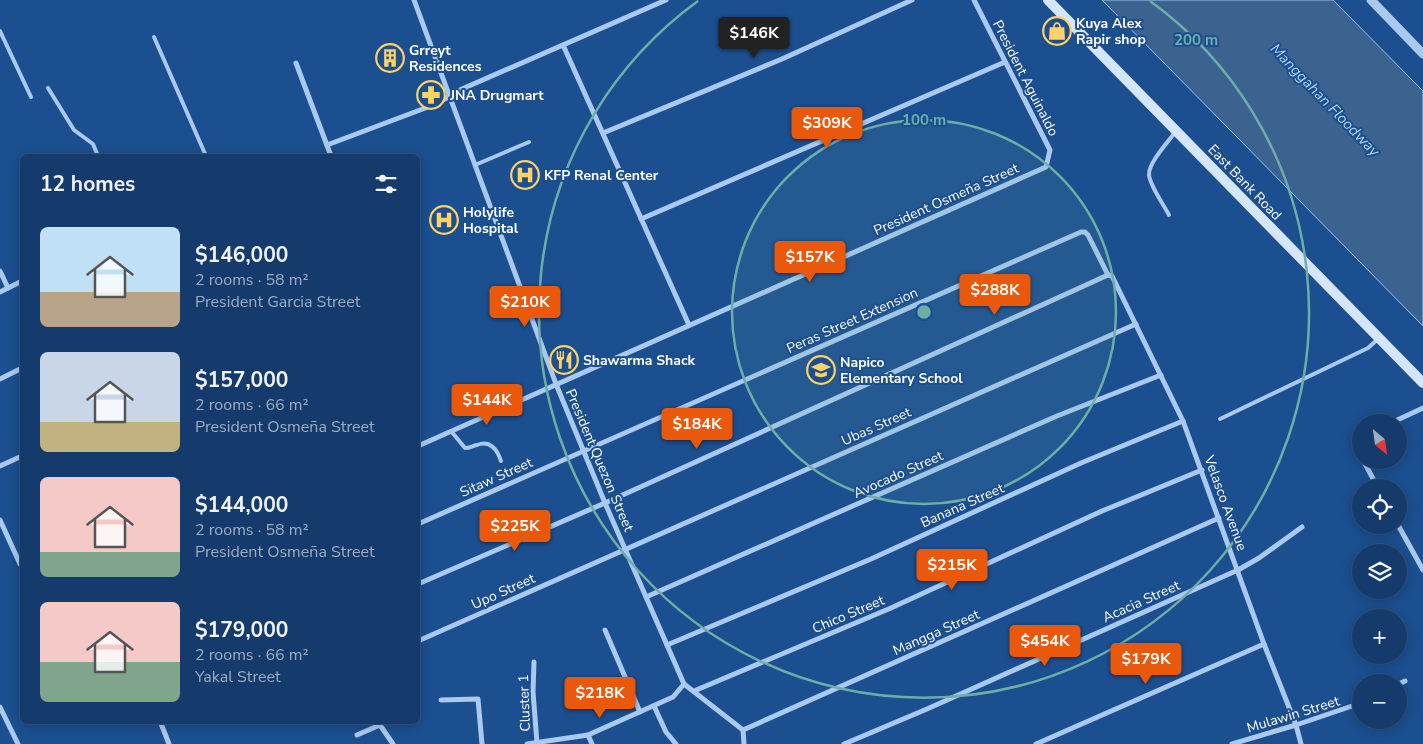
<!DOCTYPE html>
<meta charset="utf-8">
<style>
body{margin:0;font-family:"Nunito Sans",sans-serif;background:#214673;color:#f1f3f6;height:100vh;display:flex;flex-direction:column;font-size:19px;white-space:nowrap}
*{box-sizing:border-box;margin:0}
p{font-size:16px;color:#9dadc1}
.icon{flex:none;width:28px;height:28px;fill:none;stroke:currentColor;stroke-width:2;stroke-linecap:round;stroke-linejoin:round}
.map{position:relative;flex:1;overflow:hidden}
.panel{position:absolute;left:20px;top:154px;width:400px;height:570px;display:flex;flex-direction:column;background:#143b6b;border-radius:8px;box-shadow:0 2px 12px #0003,0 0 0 1px #33557e}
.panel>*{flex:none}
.needle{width:32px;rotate:151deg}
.buttons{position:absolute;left:1352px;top:414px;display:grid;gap:10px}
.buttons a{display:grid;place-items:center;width:55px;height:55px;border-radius:50%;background:#143b6b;box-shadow:0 2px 12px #0003,0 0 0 1px #33557e;font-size:25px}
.price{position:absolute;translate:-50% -42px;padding:0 11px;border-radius:5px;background:#ea580c;color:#fff;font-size:16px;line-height:32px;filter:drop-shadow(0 1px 2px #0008)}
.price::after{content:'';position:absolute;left:50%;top:30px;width:15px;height:11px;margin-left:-8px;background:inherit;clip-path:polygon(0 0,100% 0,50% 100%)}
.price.active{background:#222;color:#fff}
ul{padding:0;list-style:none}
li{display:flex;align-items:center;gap:15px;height:125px;padding:0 20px}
li span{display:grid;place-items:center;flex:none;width:140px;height:100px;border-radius:8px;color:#555}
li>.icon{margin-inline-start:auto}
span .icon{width:60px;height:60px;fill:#fffc;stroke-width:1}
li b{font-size:21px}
h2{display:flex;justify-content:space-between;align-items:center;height:60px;padding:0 20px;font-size:21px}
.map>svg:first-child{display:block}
.water{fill:#3c6290;stroke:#9cc4f0}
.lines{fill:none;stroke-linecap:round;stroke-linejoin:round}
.service{stroke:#a9c9ee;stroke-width:4}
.minor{stroke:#a9c9ee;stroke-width:5}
.tertiary{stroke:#a9c9ee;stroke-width:9}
.secondary{stroke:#d6e6fa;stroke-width:10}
.ring{fill:none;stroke:#6fada8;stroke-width:2.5}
.labels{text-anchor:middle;stroke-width:4;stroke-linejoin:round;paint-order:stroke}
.poi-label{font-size:14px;font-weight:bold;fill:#fff;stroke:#1b4f8f;text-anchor:start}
.street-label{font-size:14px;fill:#fff;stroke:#1b4f8f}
.water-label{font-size:15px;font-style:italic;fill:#b5d3f5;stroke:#1b4f8f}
.centre{fill:#6fada8;stroke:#1b4f8f;stroke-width:2.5}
.ring-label{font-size:15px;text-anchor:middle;font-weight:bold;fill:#6fada8;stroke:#1b4f8f;stroke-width:4;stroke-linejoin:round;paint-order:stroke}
</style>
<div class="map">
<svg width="1423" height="744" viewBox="0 0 1423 744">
<rect width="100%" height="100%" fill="#1b4f8f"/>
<path class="water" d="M 1102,0 L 1333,0 L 1423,91 L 1423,326 Z"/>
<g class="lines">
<g class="service">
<path d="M 0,31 L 31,97"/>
<path d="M 154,37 L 206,156"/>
<path d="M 48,88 L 74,130 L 93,144 L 98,156"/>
<path d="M 475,165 L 529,142"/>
<path d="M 1169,215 C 1164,205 1150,186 1149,175 C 1148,163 1169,141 1176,131"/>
<path d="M 1220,419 L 1368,348 L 1378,339"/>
<path d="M 451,431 L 465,448 C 470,448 472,446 477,445 C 490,440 497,449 501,461"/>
</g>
<g class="minor">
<path d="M 414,0 L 556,384 L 605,503 L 684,684 L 743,730 L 744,744"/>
<path d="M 563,45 L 689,325"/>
<path d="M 296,63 L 331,156"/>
<path d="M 603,133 L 782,59 L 912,0"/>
<path d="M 327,145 L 436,104 L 462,89 L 666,0"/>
<path d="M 641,219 L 1005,62"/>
<path d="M 0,271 L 8,288"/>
<path d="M 0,292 L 22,281"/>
<path d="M 0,379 L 22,368"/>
<path d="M 1393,422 L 1423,408"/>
<path d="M 1361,437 L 1357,440 L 1357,448 L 1361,457"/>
<path d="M 418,446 L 1046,167 L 1050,150 L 974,0"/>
<path d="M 1363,460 L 1378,488"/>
<path d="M 0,466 L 22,456"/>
<path d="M 0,520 L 20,564 L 22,563"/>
<path d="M 418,524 L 1081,232 L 1085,232 L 1088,235 L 1108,275"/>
<path d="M 1398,525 L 1423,570"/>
<path d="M 418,584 L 605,503 L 1108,275 L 1112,276 L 1183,421 L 1264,644 L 1296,725 L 1301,744"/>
<path d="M 646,597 L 1057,416 L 1161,375"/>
<path d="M 22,616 L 22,615"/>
<path d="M 605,630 L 640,712"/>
<path d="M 418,641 L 1136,324"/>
<path d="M 667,645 L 871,559 L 1081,463 L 1183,421"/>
<path d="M 534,662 L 533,692 L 537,743"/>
<path d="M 1399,684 L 1405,681"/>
<path d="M 694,691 L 891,608 L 1102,511 L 1202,470"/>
<path d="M 441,700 L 478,699 L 482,744"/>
<path d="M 654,706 L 666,732 L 676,744"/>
<path d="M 0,707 L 18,744"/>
<path d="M 160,721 L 169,744"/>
<path d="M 743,730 L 1219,518"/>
<path d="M 357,735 L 380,725 L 393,744"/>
<path d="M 588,735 L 592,744"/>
<path d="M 527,744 L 588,735 L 673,697 L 684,684"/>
<path d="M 844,744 L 927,709 L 1238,570 L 1259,558 L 1302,527"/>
<path d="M 1036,744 L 1264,644"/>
<path d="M 1232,744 L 1296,725 L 1361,703"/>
</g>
<path class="tertiary" d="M 1371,0 L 1423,54"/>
<path class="secondary" d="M 1048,0 L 1423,383"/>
</g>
<circle cx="924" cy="312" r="192" fill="#6fada8" fill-opacity=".12"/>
<g class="ring">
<circle cx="924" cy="312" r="192"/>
<path d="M1150 1A385 385 0 1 1 698 1"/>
</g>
<defs>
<symbol id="shop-ring" viewBox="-11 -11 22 22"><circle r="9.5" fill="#1b4f8f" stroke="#ffd166" stroke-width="1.5"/><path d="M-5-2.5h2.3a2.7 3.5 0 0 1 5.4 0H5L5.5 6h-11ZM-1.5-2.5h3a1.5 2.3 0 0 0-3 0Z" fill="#ffd166"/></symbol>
<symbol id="building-ring" viewBox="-11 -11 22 22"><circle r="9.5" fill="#1b4f8f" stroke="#ffd166" stroke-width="1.5"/><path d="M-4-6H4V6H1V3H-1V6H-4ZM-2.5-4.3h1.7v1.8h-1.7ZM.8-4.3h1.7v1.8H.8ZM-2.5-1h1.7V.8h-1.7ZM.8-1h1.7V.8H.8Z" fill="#ffd166"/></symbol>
<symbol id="pharmacy-ring" viewBox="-11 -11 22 22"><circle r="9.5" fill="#1b4f8f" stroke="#ffd166" stroke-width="1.5"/><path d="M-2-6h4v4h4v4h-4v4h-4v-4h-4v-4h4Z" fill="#ffd166"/></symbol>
<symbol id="hospital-ring" viewBox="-11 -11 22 22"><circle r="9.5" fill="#1b4f8f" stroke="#ffd166" stroke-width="1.5"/><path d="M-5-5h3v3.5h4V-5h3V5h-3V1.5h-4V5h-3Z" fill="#ffd166"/></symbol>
<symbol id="restaurant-ring" viewBox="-11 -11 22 22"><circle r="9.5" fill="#1b4f8f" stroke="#ffd166" stroke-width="1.5"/><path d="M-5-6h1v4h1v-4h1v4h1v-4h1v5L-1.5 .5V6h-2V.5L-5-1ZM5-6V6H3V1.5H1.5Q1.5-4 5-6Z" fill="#ffd166"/></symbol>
<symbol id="school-ring" viewBox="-11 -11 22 22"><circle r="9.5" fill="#1b4f8f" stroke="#ffd166" stroke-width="1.5"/><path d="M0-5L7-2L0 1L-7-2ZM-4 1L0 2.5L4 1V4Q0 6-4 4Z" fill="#ffd166"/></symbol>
</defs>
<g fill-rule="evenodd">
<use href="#shop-ring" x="1041" y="15" width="32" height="32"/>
<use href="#building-ring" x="374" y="42" width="32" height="32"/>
<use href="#pharmacy-ring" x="415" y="79" width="32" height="32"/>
<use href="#hospital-ring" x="509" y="159" width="32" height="32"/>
<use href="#hospital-ring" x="428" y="204" width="32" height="32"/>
<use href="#restaurant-ring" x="548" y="344" width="32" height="32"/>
<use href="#school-ring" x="805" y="354" width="32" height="32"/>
</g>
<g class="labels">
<g class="poi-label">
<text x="1076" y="28">Kuya Alex<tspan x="1076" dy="16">Rapir shop</tspan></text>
<text x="409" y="55">Grreyt<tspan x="409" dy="16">Residences</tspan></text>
<text x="450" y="100">JNA Drugmart</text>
<text x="544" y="180">KFP Renal Center</text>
<text x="463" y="217">Holylife<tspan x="463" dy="16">Hospital</tspan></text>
<text x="583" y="365">Shawarma Shack</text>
<text x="840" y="367">Napico<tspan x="840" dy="16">Elementary School</tspan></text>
</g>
<g class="street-label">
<text transform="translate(1026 78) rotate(63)" y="5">President Aguinaldo</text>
<text transform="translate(1245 182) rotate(46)" y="5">East Bank Road</text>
<text transform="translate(946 199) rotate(-24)" y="5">President Osmeña Street</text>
<text transform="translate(852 320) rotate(-24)" y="5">Peras Street Extension</text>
<text transform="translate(876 426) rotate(-24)" y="5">Ubas Street</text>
<text transform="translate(600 460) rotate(67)" y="5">President Quezon Street</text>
<text transform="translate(898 474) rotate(-24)" y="5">Avocado Street</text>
<text transform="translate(496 477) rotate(-24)" y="5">Sitaw Street</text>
<text transform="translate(1226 503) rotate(70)" y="5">Velasco Avenue</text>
<text transform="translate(962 505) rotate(-24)" y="5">Banana Street</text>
<text transform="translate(503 591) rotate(-24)" y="5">Upo Street</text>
<text transform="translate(1141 601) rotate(-24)" y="5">Acacia Street</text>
<text transform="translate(848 614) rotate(-23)" y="5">Chico Street</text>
<text transform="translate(936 632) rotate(-24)" y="5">Mangga Street</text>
<text transform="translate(524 703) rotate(-92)" y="5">Cluster 1</text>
<text transform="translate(1293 714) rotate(-17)" y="5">Mulawin Street</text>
</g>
<g class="water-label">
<text transform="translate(1325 100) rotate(46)" y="5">Manggahan Floodway</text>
</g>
</g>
<circle cx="924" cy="312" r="8" class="centre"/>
<g class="ring-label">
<text x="1196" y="45">200 m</text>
<text x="924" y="125">100 m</text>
</g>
</svg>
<div class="buttons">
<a><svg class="needle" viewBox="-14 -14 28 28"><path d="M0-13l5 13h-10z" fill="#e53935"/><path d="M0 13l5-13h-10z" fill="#9dadc1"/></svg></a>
<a><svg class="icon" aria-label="locate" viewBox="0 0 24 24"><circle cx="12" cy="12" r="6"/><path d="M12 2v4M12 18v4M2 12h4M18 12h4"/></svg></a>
<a><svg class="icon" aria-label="layers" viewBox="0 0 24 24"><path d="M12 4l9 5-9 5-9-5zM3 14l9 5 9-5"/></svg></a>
<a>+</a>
<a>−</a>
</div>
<b class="price active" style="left:754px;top:59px">$146K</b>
<b class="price" style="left:827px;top:149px">$309K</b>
<b class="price" style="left:810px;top:283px">$157K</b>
<b class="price" style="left:995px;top:316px">$288K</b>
<b class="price" style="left:525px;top:328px">$210K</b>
<b class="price" style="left:487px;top:426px">$144K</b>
<b class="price" style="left:697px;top:450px">$184K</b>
<b class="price" style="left:515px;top:552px">$225K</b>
<b class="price" style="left:952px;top:591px">$215K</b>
<b class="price" style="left:1045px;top:667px">$454K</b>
<b class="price" style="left:1146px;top:685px">$179K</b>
<b class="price" style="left:600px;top:719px">$218K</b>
<section class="panel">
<h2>12 homes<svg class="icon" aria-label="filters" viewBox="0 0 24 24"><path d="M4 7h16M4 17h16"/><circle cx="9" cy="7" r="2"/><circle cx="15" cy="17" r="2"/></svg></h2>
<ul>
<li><span style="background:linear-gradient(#bfe0f5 65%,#b9a48a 0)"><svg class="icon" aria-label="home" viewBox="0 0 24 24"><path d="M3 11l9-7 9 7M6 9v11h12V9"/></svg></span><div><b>$146,000</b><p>2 rooms · 58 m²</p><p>President Garcia Street</p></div></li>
<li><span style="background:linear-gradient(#c9d6e8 70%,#c2b280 0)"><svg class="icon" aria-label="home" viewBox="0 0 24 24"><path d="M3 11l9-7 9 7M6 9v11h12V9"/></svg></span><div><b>$157,000</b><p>2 rooms · 66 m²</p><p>President Osmeña Street</p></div></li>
<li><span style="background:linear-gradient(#f6c9c9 75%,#7fa58c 0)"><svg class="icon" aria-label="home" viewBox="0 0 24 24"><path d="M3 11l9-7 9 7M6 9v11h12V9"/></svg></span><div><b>$144,000</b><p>2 rooms · 58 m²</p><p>President Osmeña Street</p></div></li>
<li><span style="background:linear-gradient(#f6c9c9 60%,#7fa58c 0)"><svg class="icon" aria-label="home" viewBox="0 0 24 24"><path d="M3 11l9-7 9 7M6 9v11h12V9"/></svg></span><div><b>$179,000</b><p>2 rooms · 66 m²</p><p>Yakal Street</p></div></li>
</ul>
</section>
</div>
